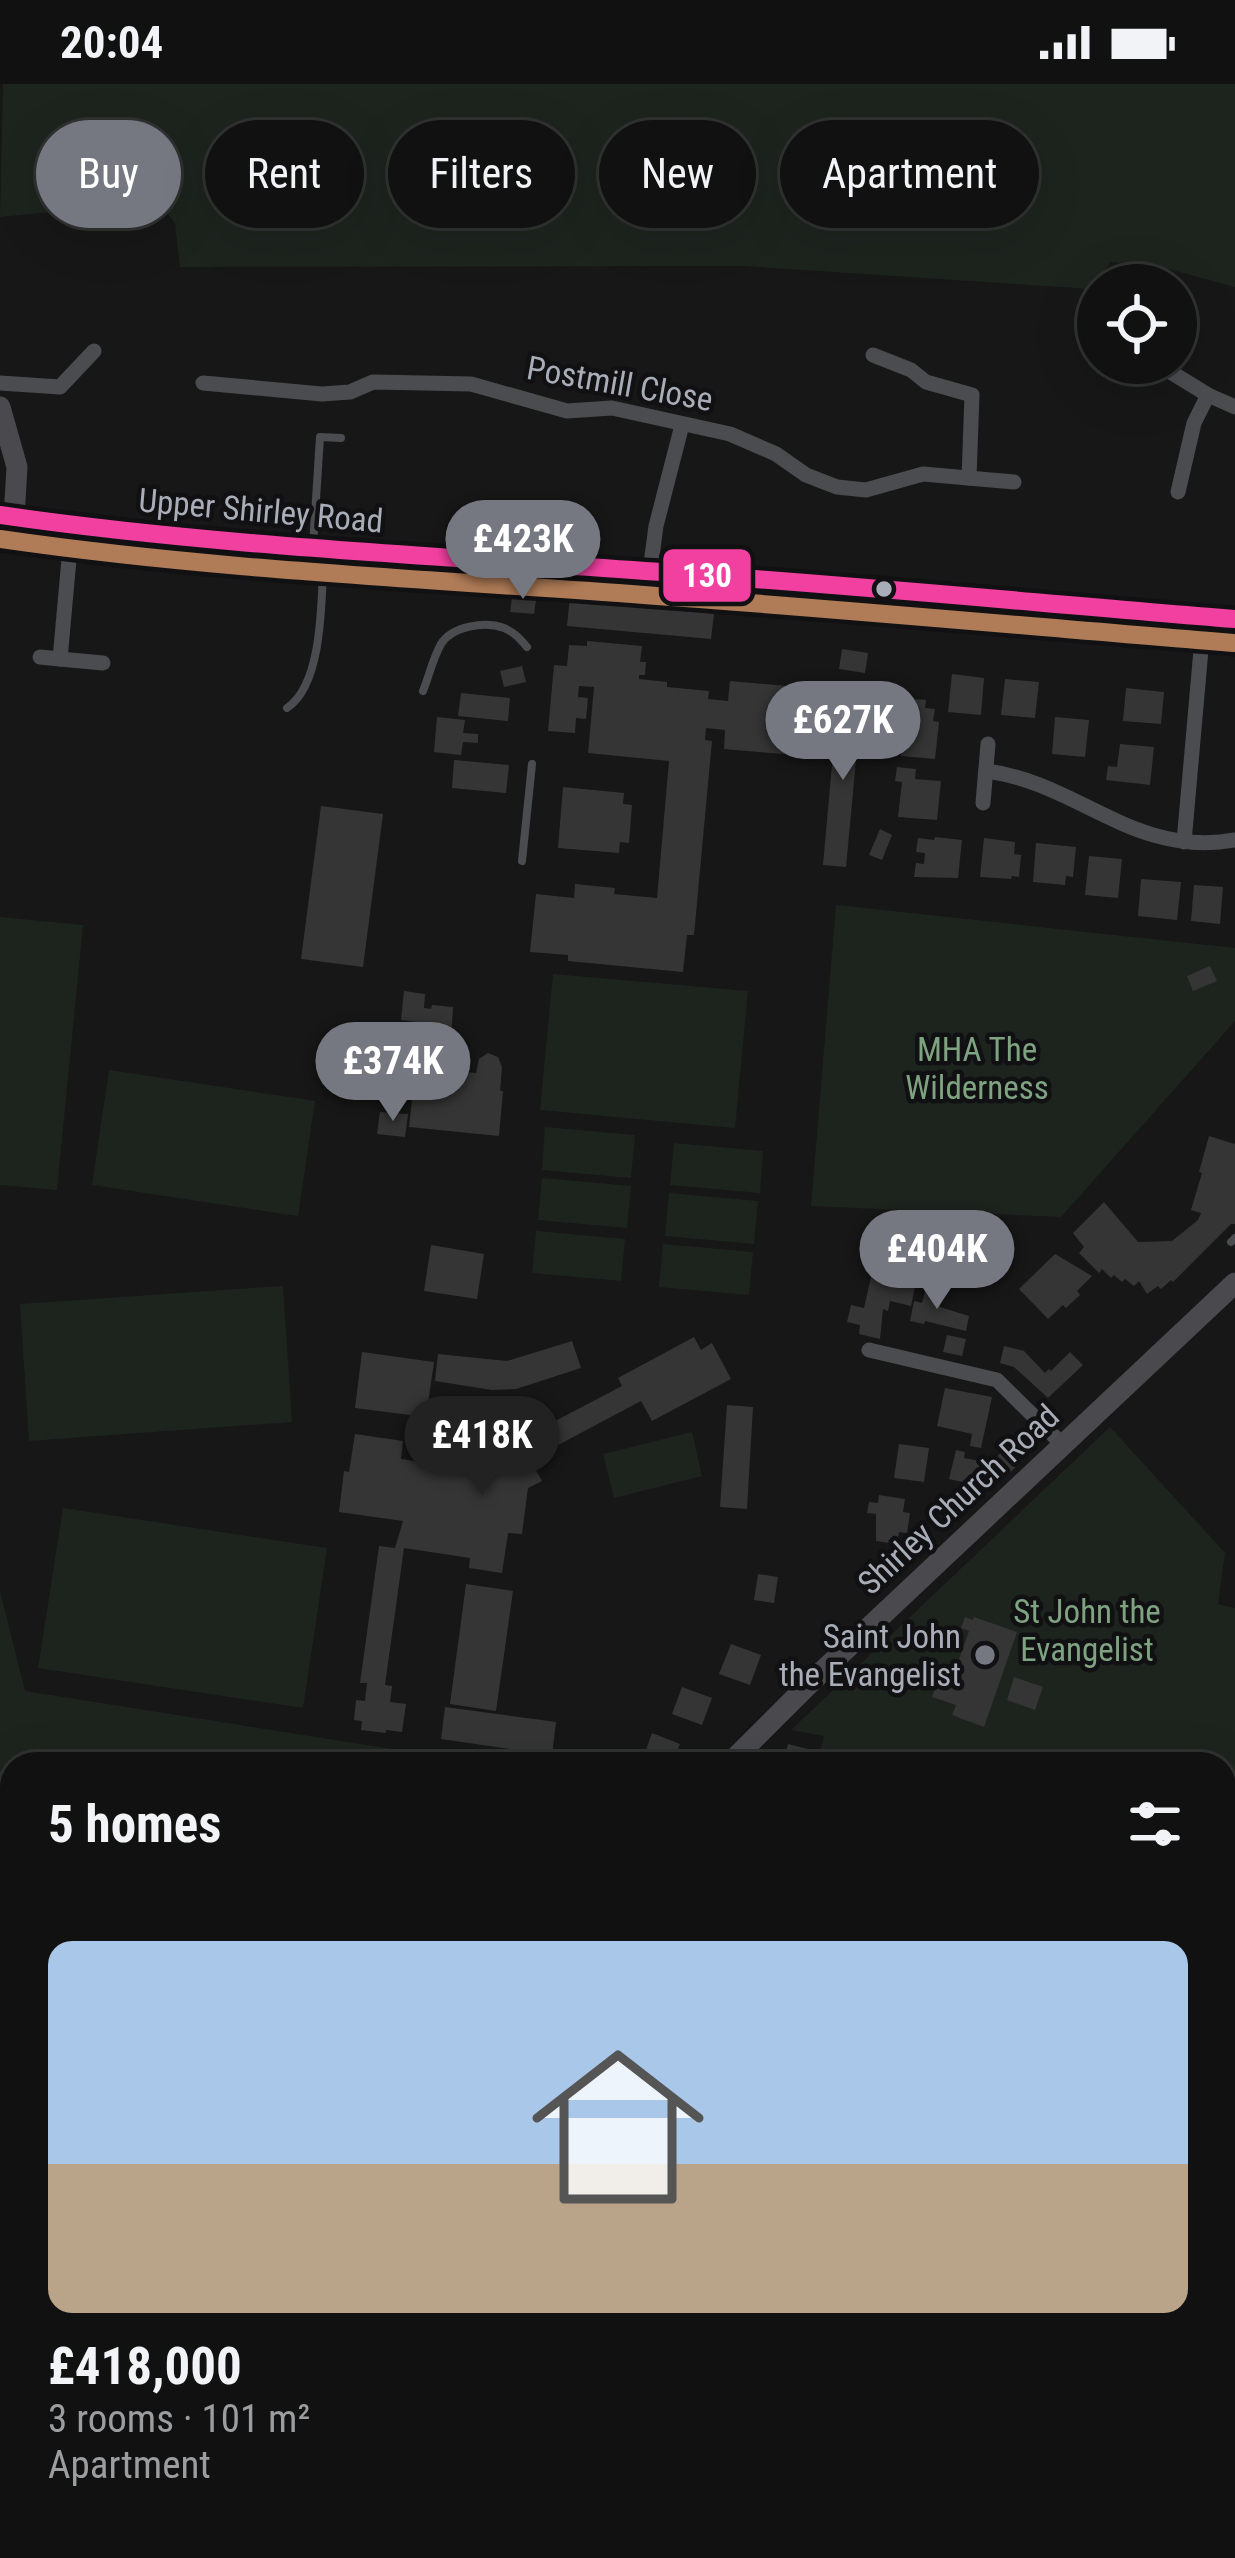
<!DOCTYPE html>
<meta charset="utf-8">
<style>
body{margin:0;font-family:"Roboto Condensed",sans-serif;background:#1e1f1f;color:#f1f3f6;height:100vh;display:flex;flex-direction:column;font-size:45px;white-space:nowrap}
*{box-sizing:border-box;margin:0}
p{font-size:39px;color:#9c9d9f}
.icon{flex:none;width:66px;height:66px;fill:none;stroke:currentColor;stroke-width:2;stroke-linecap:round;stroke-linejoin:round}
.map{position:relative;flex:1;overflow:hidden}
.side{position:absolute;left:0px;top:1668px;width:1236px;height:807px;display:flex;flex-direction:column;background:#111;border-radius:36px 36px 0 0;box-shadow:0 12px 48px #0002,0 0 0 3px #303131}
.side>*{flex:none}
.banner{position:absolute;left:36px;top:36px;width:1164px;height:108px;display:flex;gap:24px}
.buttons{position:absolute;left:1077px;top:180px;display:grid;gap:24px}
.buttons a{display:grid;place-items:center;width:120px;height:120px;border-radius:50%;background:#111;box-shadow:0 12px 48px #0002,0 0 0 3px #303131;font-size:60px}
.price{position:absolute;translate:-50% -102px;padding:0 27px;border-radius:42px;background:#757880;color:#fff;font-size:39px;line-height:78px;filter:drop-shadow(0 3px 6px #0008)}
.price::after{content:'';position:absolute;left:50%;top:72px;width:36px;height:27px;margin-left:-18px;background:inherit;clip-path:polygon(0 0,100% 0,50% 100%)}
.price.on{background:#222;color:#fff}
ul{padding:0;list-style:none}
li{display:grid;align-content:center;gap:24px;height:636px;padding:0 48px}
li+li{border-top:3px solid #303131}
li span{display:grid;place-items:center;height:372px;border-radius:24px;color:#555}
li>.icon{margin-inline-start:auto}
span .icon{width:216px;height:216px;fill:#fffc;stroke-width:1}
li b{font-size:51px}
h2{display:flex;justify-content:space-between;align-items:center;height:144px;padding:0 48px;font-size:51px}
.chip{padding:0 42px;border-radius:54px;background:#111;box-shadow:0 12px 48px #0002,0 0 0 3px #303131;font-size:42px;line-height:108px}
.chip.on{background:#757880;color:#fff}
.status{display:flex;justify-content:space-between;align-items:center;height:84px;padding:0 60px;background:#111;direction:ltr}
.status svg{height:33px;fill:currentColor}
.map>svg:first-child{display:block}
.green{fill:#1d241e}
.building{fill:#353536}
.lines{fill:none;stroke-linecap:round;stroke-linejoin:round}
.lane{stroke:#4b4c50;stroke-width:8}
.street{stroke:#4b4c50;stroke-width:15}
.secondary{stroke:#4a4a4e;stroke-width:21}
.bus-1-casing{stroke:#111113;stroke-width:27}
.bus-2-casing{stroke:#111113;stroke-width:27}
.bus-1{stroke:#f240a1;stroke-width:18}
.bus-2{stroke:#b07c57;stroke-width:18}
.bus-dot{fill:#a8adb8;stroke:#111113;stroke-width:4.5}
.poi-dot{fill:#757880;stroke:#111113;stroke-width:4.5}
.labels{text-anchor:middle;stroke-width:9;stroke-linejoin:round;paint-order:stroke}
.street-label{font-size:33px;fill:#a8adb8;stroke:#111113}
.park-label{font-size:33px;fill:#7fa381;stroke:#111113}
.poi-label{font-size:33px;fill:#a8adb8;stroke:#111113;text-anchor:end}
.line-badge{stroke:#111113;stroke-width:4.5}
.badge-label{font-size:33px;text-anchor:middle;font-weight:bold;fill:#fff}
</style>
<div class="status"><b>20:04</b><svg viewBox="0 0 49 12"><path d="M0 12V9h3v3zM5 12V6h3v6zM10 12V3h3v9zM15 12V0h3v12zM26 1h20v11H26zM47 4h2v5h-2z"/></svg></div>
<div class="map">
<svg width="1235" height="2474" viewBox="0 0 1235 2474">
<rect width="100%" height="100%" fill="#171717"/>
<g class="green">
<path d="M 3,0 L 1235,0 L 1235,203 L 1157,182 L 1111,178 L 1091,205 L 744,182 L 180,183 L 175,140 L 164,124 L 145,119 L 0,133 Z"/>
<path d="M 836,821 L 1235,864 L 1235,937 L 1061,1133 L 811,1122 Z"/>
<path d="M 0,833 L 83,841 L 57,1106 L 0,1101 Z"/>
<path d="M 553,890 L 748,907 L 735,1044 L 540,1026 Z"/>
<path d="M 109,986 L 315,1017 L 298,1132 L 92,1101 Z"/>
<path d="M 545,1043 L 635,1051 L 631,1094 L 542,1086 Z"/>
<path d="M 674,1059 L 763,1067 L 760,1109 L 670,1101 Z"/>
<path d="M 542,1094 L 631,1102 L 627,1144 L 538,1136 Z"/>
<path d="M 669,1109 L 758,1117 L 754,1160 L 665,1152 Z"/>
<path d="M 536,1147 L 625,1155 L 621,1197 L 532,1189 Z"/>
<path d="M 663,1160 L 753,1168 L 749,1211 L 659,1203 Z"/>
<path d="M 283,1202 L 292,1338 L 29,1357 L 20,1220 Z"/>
<path d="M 1110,1343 L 1225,1469 L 1218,1520 L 1235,1524 L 1235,1696 L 1224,1694 L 1224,1680 L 817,1680 L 824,1652 L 791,1646 Z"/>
<path d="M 692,1348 L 702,1392 L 614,1414 L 603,1370 Z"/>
<path d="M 63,1424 L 327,1464 L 303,1624 L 38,1584 Z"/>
<path d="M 0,1507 L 25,1607 L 436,1672 L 433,1680 L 12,1680 L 12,1929 L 0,1925 Z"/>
</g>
<g class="building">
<path d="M 513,506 L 537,509 L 534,530 L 510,528 Z"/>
<path d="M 570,512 L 664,520 L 664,525 L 714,530 L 711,555 L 567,542 Z"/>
<path d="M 587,557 L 642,562 L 640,578 L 646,578 L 645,591 L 639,591 L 639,595 L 667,598 L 667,603 L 709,607 L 708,615 L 728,617 L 730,597 L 811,604 L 804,672 L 724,665 L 725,646 L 706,644 L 705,656 L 712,657 L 694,851 L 687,851 L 683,888 L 568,877 L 568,871 L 530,868 L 536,810 L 574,814 L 575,800 L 615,804 L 614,810 L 657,814 L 669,677 L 588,669 L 594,603 L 579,602 L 578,613 L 588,614 L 586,635 L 576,634 L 575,649 L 548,647 L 554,581 L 567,582 L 569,561 L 587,562 Z"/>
<path d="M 842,565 L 868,569 L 865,589 L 839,585 Z"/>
<path d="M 522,582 L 526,598 L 504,603 L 500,587 Z"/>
<path d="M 952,590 L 984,594 L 981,631 L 948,628 Z"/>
<path d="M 1005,595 L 1039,598 L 1035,634 L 1001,631 Z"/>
<path d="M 1126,604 L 1164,608 L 1161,640 L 1123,637 Z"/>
<path d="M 461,609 L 510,614 L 508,637 L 458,632 Z"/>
<path d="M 913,615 L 926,616 L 925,624 L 935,625 L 933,637 L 939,638 L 935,675 L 901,672 L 905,635 L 910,635 Z"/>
<path d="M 837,625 L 871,629 L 869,655 L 858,655 L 846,783 L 823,781 Z"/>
<path d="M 437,633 L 465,636 L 463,649 L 478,650 L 478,659 L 463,658 L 461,671 L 434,668 Z"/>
<path d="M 1055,633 L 1089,636 L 1085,673 L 1052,670 Z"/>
<path d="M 1120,660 L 1154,663 L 1150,701 L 1106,696 L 1108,682 L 1117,683 Z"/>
<path d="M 454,676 L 509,681 L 506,709 L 452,704 Z"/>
<path d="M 897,683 L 916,685 L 915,695 L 941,697 L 937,736 L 898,733 L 902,698 L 895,697 Z"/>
<path d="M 563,703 L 624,709 L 623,720 L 632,721 L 629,759 L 620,758 L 619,769 L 558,764 Z"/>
<path d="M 321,722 L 383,730 L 363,883 L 301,875 Z"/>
<path d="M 880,745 L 892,751 L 882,776 L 869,771 Z"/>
<path d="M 935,753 L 962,756 L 958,794 L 914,793 L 916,779 L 924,780 L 925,769 L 916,768 L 918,754 L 934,756 Z"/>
<path d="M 984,754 L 1015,758 L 1014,770 L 1021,771 L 1019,793 L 1012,792 L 1011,795 L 980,793 Z"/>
<path d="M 1036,759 L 1076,763 L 1073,793 L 1066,792 L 1065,801 L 1033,798 Z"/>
<path d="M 1089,772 L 1122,775 L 1118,814 L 1085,811 Z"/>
<path d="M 1141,795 L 1181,798 L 1177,836 L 1138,832 Z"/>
<path d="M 1194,801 L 1223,803 L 1220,840 L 1191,837 Z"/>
<path d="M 1210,882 L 1217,897 L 1193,907 L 1187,892 Z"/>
<path d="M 404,907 L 425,910 L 424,924 L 431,925 L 432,921 L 453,923 L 451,957 L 456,958 L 453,984 L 412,980 L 416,938 L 401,936 Z"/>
<path d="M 488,969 L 498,973 L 502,983 L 500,1007 L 503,1007 L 499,1052 L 409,1043 L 414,998 L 420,999 L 421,990 L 452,993 L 452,987 L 476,989 L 479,975 Z"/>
<path d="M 380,1028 L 408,1030 L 405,1053 L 377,1050 Z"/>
<path d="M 1209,1052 L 1235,1060 L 1235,1140 L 1231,1140 L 1173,1198 L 1171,1196 L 1161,1205 L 1158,1202 L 1147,1210 L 1139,1197 L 1134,1202 L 1125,1195 L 1122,1198 L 1114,1191 L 1111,1194 L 1102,1185 L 1099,1189 L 1079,1169 L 1084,1163 L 1073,1149 L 1104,1118 L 1138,1158 L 1172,1157 L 1198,1136 L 1201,1129 L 1191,1126 L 1202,1089 L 1199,1088 Z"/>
<path d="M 949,1135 L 969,1139 L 966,1152 L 946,1148 Z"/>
<path d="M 431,1161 L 484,1170 L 477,1215 L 424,1207 Z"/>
<path d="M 1055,1170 L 1092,1192 L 1077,1207 L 1080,1211 L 1066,1224 L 1063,1221 L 1048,1235 L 1019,1205 Z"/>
<path d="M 885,1189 L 906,1194 L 905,1200 L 915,1203 L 911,1222 L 890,1217 L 888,1227 L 883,1225 L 880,1255 L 859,1250 L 860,1241 L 847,1238 L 851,1221 L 864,1224 L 871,1193 L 884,1195 Z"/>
<path d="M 926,1204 L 943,1208 L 940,1223 L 969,1232 L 966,1247 L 925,1237 L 924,1240 L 910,1237 L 914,1217 L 922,1219 Z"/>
<path d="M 947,1251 L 966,1255 L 962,1272 L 943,1268 Z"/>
<path d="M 694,1253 L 701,1266 L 712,1259 L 731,1295 L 652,1337 L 641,1317 L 530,1376 L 542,1397 L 528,1404 L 522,1450 L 508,1449 L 502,1489 L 469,1484 L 470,1474 L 404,1464 L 385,1601 L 392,1602 L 390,1618 L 406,1620 L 402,1648 L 386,1646 L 386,1649 L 361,1646 L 362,1637 L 354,1636 L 356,1616 L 365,1617 L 367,1599 L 360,1599 L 379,1462 L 395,1464 L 403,1437 L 339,1428 L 344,1387 L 349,1388 L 355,1350 L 403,1357 L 401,1375 L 421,1378 L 422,1371 L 450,1374 L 448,1383 L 481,1386 L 486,1374 L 497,1362 L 515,1353 L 517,1357 L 622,1302 L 618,1294 Z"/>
<path d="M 572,1257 L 581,1284 L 516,1305 L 492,1306 L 435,1297 L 438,1270 L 507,1277 Z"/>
<path d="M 1004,1262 L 1024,1267 L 1045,1289 L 1049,1285 L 1051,1287 L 1070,1268 L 1083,1281 L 1048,1314 L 1014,1283 L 1000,1279 Z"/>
<path d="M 362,1268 L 434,1278 L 426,1333 L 355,1324 Z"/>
<path d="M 945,1304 L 992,1313 L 981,1364 L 970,1362 L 972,1350 L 937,1342 Z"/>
<path d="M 727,1321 L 753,1323 L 747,1425 L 720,1423 Z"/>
<path d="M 899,1360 L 929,1364 L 924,1398 L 894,1394 Z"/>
<path d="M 1005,1365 L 1019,1380 L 1006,1392 L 992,1377 Z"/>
<path d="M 956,1366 L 965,1368 L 964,1374 L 995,1380 L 990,1404 L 949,1395 Z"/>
<path d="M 879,1411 L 905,1415 L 903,1428 L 910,1429 L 907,1449 L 899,1448 L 897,1460 L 876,1457 L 876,1430 L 867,1429 L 869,1418 L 878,1419 Z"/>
<path d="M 758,1490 L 778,1493 L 774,1519 L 754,1516 Z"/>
<path d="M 466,1500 L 513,1507 L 496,1627 L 450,1620 Z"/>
<path d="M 965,1533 L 973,1536 L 974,1533 L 1017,1548 L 984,1643 L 952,1631 L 956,1621 L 932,1613 L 939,1594 L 951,1598 L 969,1547 L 961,1544 Z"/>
<path d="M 731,1560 L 761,1571 L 750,1601 L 719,1590 Z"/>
<path d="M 1014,1593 L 1043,1603 L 1035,1626 L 1007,1616 Z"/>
<path d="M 682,1603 L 712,1614 L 702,1641 L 672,1630 Z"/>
<path d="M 445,1623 L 556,1638 L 552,1671 L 441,1655 Z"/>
<path d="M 652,1649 L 680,1660 L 672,1680 L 642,1677 Z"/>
<path d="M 788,1660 L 811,1666 L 807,1680 L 783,1680 Z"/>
<path d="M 62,2463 L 87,2463 L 84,2474 L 60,2474 Z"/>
<path d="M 697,2463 L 754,2463 L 751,2474 L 695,2472 Z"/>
<path d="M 764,2463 L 791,2463 L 790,2474 L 764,2474 Z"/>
<path d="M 805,2463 L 853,2472 L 853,2474 L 802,2474 Z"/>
</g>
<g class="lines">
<g class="lane">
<path d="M 313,462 L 320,353 L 341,354"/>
<path d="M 423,607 C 429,592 433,574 441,560 C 452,542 485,537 504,544 C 514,548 520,555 527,563"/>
<path d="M 287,624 C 325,599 321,508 324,466"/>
<path d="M 522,777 L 532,680"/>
<path d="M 1231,1158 L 1235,1154"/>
</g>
<g class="street">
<path d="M 873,271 L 911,286 L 926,298 L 972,311 L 969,394"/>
<path d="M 1169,287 L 1208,311 L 1235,323"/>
<path d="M 0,299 L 60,303 L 94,267"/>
<path d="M 203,299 L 322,310 L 350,308 L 373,298 L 471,300 L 567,327 L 612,324 L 730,350 L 776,370 L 806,391 L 837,403 L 866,406 L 923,390 L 1014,398"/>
<path d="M 1178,408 L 1194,339 L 1208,311"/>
<path d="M 72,442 L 60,575 L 103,579"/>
<path d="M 650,487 L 656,442 L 682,341"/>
<path d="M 40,573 L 60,575"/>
<path d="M 986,687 C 1077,698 1134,774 1235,756"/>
<path d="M 983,719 L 988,660"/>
<path d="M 1184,758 L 1204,532"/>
<path d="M 869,1266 L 997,1296 L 1063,1361"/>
<path d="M 1224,1786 L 1235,1788"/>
<path d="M 0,2084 L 12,2088"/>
<path d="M 1224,2167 L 1235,2169"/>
<path d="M 23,2474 L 26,2463"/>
</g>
<g class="secondary">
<path d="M 0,323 L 17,383 L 14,434"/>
<path d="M 0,431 L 104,446 L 324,465 L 650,487 L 1235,535"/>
<path d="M 729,1680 L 811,1598 L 1235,1199"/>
<path d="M 0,2341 L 12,2338"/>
<path d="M 1010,2463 L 1068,2474"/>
</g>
<defs>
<path id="bus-1" d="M 0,431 C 214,462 429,471 645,487 C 841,500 1038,519 1235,535"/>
<path id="bus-2" d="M 0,455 C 213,486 429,495 644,511 C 840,525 1037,543 1233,559"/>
</defs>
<use href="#bus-1" class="bus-1-casing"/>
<use href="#bus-2" class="bus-2-casing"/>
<use href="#bus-1" class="bus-1"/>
<use href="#bus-2" class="bus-2"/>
</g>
<circle class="bus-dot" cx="884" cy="505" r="10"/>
<circle class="poi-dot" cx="985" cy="1571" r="12"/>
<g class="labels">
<g class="street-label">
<text transform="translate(620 299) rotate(10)" y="12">Postmill Close</text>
<text transform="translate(261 426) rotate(5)" y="12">Upper Shirley Road</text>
<text transform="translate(958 1415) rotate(-43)" y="12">Shirley Church Road</text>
</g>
<g class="park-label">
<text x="977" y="977">MHA The<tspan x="977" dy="38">Wilderness</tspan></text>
<text x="1087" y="1539">St John the<tspan x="1087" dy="38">Evangelist</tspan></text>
</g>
<g class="poi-label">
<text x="961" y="1564">Saint John<tspan x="961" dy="38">the Evangelist</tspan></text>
</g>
</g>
<rect class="line-badge" x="661" y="463" width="92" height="57" rx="12" fill="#f240a1"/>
<g class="badge-label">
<text x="707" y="503">130</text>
</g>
</svg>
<div class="buttons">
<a><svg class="icon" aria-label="locate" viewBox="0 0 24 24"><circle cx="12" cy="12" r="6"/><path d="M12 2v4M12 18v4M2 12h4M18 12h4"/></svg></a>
</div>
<b class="price" style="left:523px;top:518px">£423K</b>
<b class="price" style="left:843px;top:699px">£627K</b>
<b class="price" style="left:393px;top:1040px">£374K</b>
<b class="price" style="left:937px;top:1228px">£404K</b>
<b class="price on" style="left:482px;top:1414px">£418K</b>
<div class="banner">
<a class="chip on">Buy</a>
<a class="chip">Rent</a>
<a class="chip">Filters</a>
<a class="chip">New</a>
<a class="chip">Apartment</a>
</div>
<section class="side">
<h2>5 homes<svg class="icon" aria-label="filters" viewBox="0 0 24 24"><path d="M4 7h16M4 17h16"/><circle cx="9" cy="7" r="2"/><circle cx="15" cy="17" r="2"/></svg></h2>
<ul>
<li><span style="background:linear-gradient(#a9c7e8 60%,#b9a48a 0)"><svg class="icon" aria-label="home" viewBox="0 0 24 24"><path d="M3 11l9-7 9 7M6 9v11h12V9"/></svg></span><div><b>£418,000</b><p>3 rooms · 101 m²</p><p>Apartment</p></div></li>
</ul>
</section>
</div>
